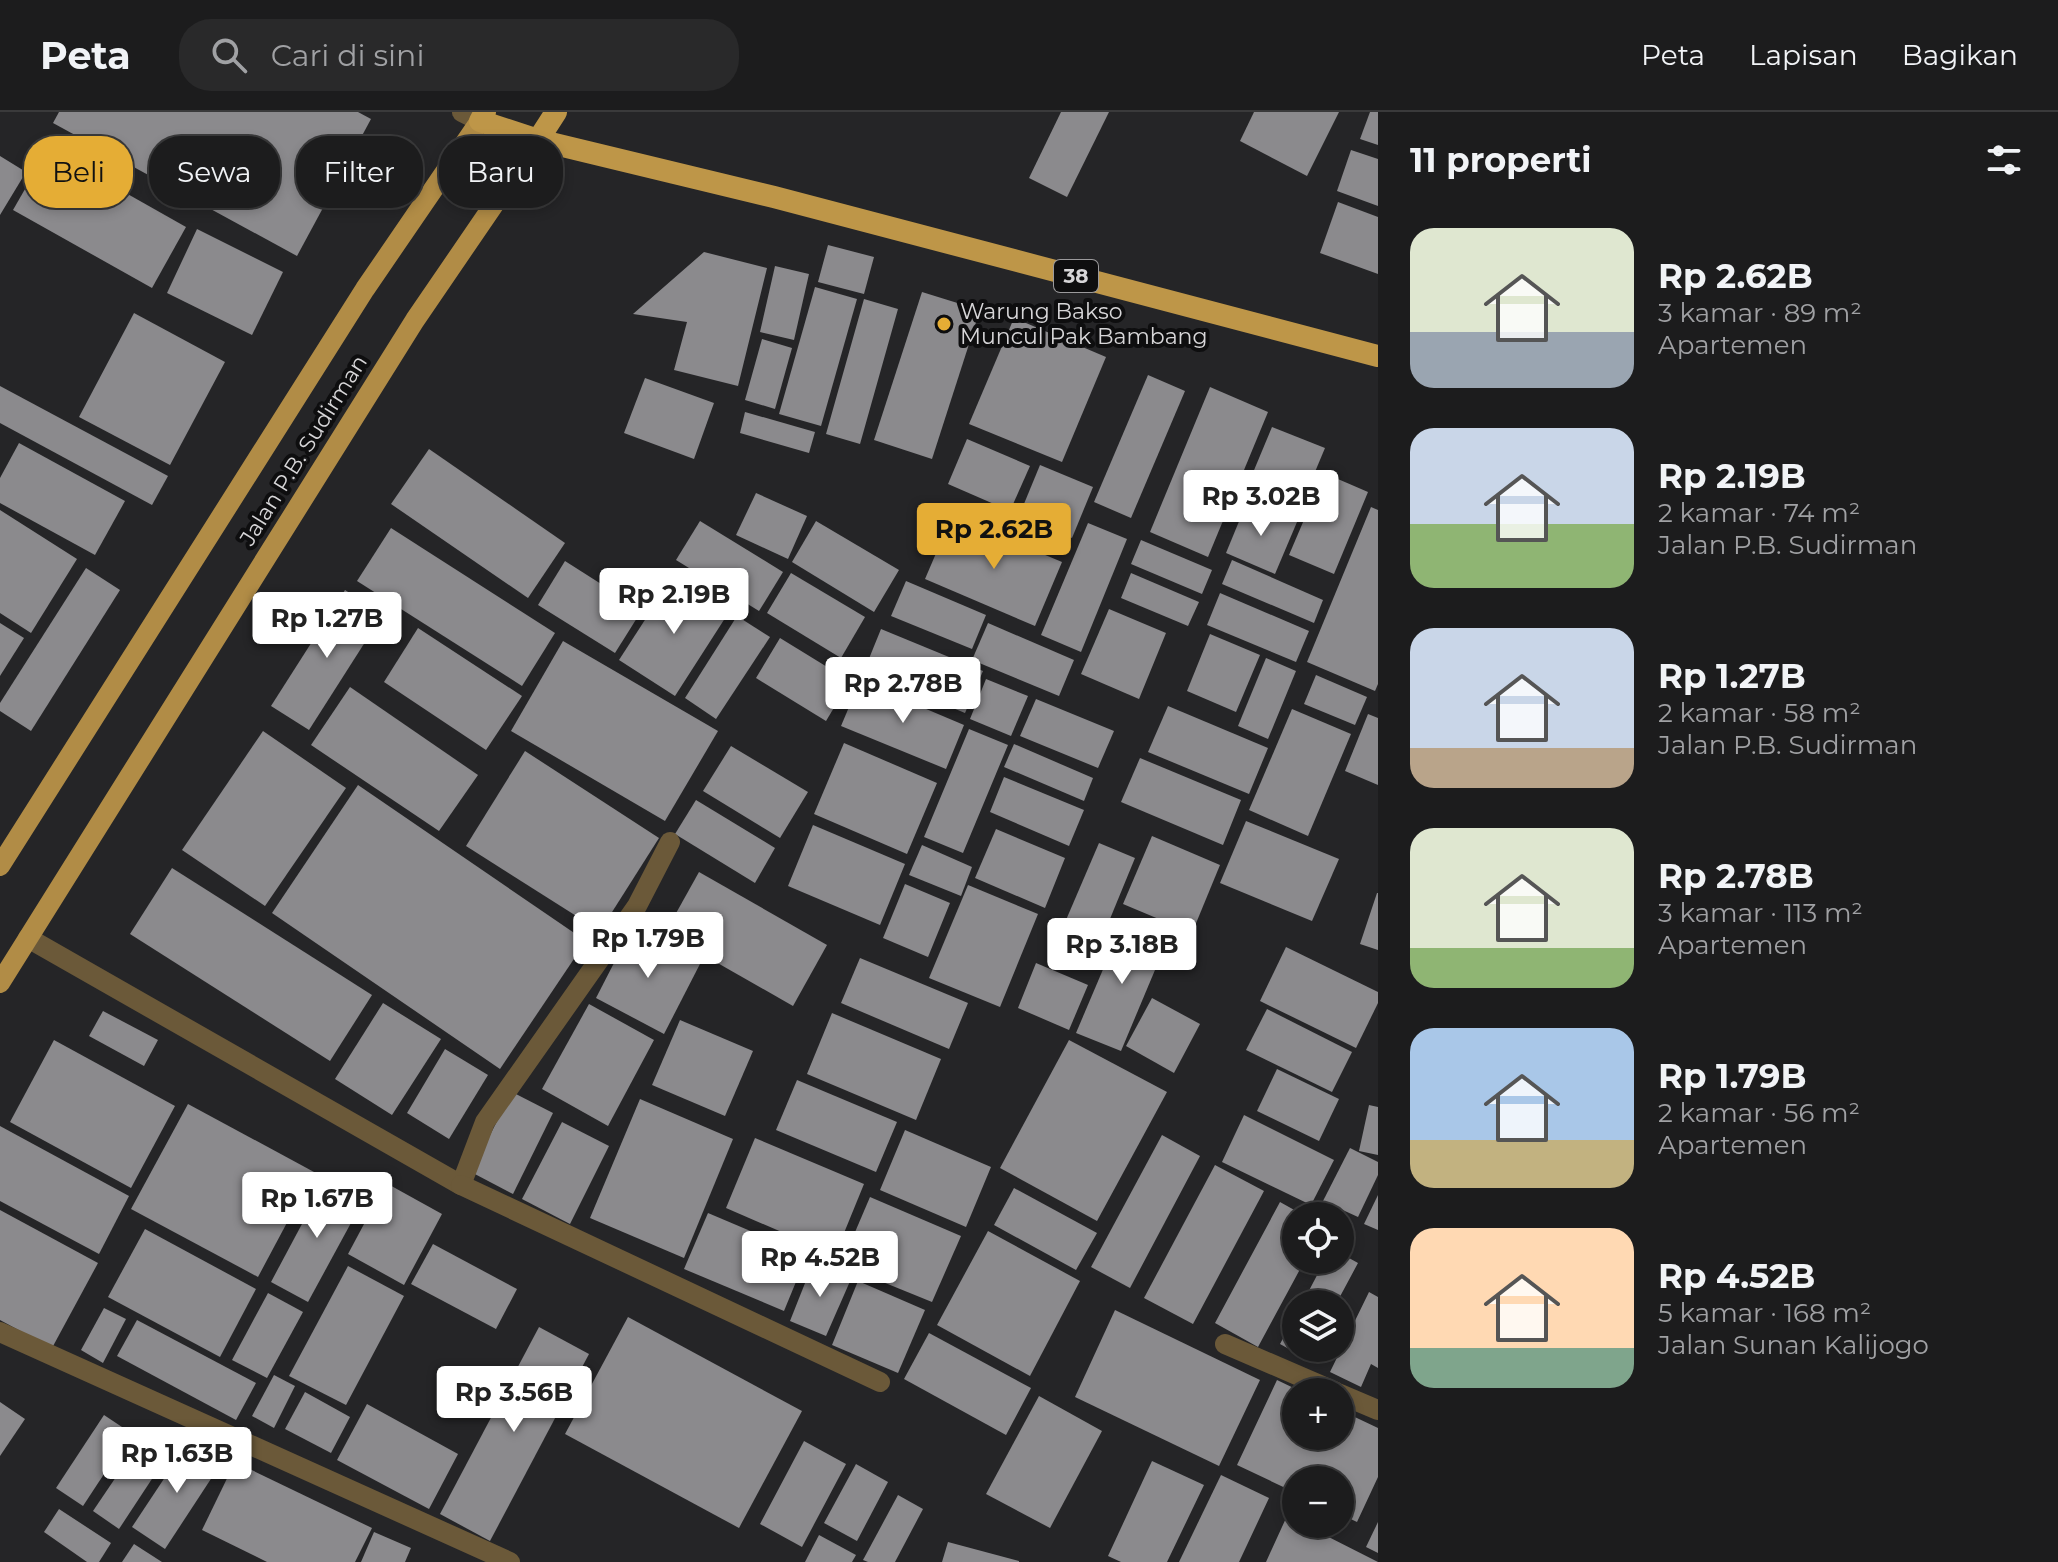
<!DOCTYPE html>
<html lang="id">
<meta charset="utf-8">
<style>
body{margin:0;font-family:Montserrat,sans-serif;background:#29292a;color:#f1f3f6;height:100vh;display:flex;flex-direction:column;font-size:30px;white-space:nowrap}
*{box-sizing:border-box;margin:0}
p{font-size:26px;color:#a0a1a4}
.icon{flex:none;width:44px;height:44px;fill:none;stroke:currentColor;stroke-width:2;stroke-linecap:round;stroke-linejoin:round}
.map{position:relative;flex:1;overflow:hidden}
.sheet{display:flex;flex-direction:column;background:#1c1c1d;width:680px}
.sheet>*{flex:none}
.guide{position:absolute;left:24px;top:24px;width:760px;height:72px;display:flex;gap:16px}
.controls{position:absolute;left:1282px;top:1090px;display:grid;gap:16px}
.controls a{display:grid;place-items:center;width:72px;height:72px;border-radius:50%;background:#1c1c1d;box-shadow:0 4px 12px #0003,0 0 0 2px #3a3a3b;font-size:40px}
.price{position:absolute;translate:-50% -68px;padding:0 18px;border-radius:8px;background:#fff;color:#222;font-size:26px;line-height:52px;filter:drop-shadow(0 2px 4px #0008)}
.price::after{content:'';position:absolute;left:50%;top:48px;width:24px;height:18px;margin-left:-12px;background:inherit;clip-path:polygon(0 0,100% 0,50% 100%)}
.price.current{background:#e5ad35;color:#111}
ul{padding:0;list-style:none}
li{display:flex;align-items:center;gap:24px;height:200px;padding:0 32px}
li span{display:grid;place-items:center;flex:none;width:224px;height:160px;border-radius:24px;color:#555}
li>.icon{margin-inline-start:auto}
span .icon{width:96px;height:96px;fill:#fffc;stroke-width:1}
li b{font-size:34px}
h2{display:flex;justify-content:space-between;align-items:center;height:96px;padding:0 32px;font-size:34px}
.chip{padding:0 28px;border-radius:32px;background:#1c1c1d;box-shadow:0 4px 12px #0003,0 0 0 2px #3a3a3b;font-size:28px;line-height:72px}
.chip.current{background:#e5ad35;color:#111}
header{display:flex;align-items:center;gap:48px;box-sizing:border-box;height:112px;padding:0 40px;background:#1c1c1d;border-bottom:2px solid #3a3a3b}
header strong{font-size:38px}
nav{display:flex;gap:44px;margin-inline-start:auto;font-size:28px}
.search{width:560px;height:72px;background:#29292a;display:flex;align-items:center;gap:20px;box-sizing:border-box;padding:0 28px;border-radius:32px;color:#a0a1a4;font-size:30px}
main{display:flex;flex:1;min-height:0}
.map>svg:first-child{display:block}
.building{fill:#8b8a8d}
.lines{fill:none;stroke-linecap:round;stroke-linejoin:round}
.minor{stroke:#6b5939;stroke-width:20}
.primary{stroke:#b18c46;stroke-width:20}
.trunk{stroke:#be9648;stroke-width:22}
.poi-dot{fill:#e5ad35;stroke:#0e0e0f;stroke-width:3}
.labels{text-anchor:middle;stroke-width:8;stroke-linejoin:round;paint-order:stroke}
.shield{fill:#0e0e0f;stroke:#9b9a9c;stroke-width:2}
.shield-label{font-size:20px;font-weight:bold;fill:#d7d6d8}
.poi-label{font-size:22px;fill:#d7d6d8;stroke:#0e0e0f;text-anchor:start}
.street-label{font-size:22px;fill:#d7d6d8;stroke:#0e0e0f}
</style>
<header>
<strong>Peta</strong>
<div class="search"><svg class="icon" aria-label="search" viewBox="0 0 24 24"><circle cx="10" cy="10" r="6"/><path d="M15 15l6 6"/></svg>Cari di sini</div>
<nav><a>Peta</a><a>Lapisan</a><a>Bagikan</a></nav>
</header>
<main>
<div class="map">
<svg width="1378" height="1450" viewBox="0 0 1378 1450">
<rect width="100%" height="100%" fill="#252527"/>
<g class="building">
<path d="M 59,0 L 358,0 L 371,7 L 297,144 L 53,11 Z"/>
<path d="M 1061,0 L 1109,0 L 1067,85 L 1029,66 Z"/>
<path d="M 1254,0 L 1339,0 L 1307,64 L 1240,29 Z"/>
<path d="M 1370,0 L 1378,0 L 1378,33 L 1360,27 Z"/>
<path d="M 48,37 L 186,115 L 152,176 L 13,98 Z"/>
<path d="M 1351,38 L 1378,47 L 1378,94 L 1337,79 Z"/>
<path d="M 0,44 L 26,60 L 0,103 Z"/>
<path d="M 1338,90 L 1378,105 L 1378,162 L 1320,141 Z"/>
<path d="M 197,117 L 283,160 L 252,223 L 167,181 Z"/>
<path d="M 828,133 L 874,145 L 864,182 L 818,170 Z"/>
<path d="M 704,140 L 767,156 L 738,274 L 674,258 L 687,210 L 633,202 Z"/>
<path d="M 775,154 L 809,162 L 794,228 L 760,220 Z"/>
<path d="M 815,175 L 857,187 L 821,314 L 779,302 Z"/>
<path d="M 922,180 L 980,198 L 932,347 L 874,328 Z"/>
<path d="M 864,187 L 898,197 L 860,332 L 826,322 Z"/>
<path d="M 134,201 L 225,250 L 170,353 L 79,305 Z"/>
<path d="M 1014,206 L 1106,245 L 1062,350 L 969,312 Z"/>
<path d="M 762,227 L 792,236 L 775,297 L 745,288 Z"/>
<path d="M 1148,263 L 1185,279 L 1131,406 L 1094,390 Z"/>
<path d="M 645,266 L 714,291 L 694,347 L 624,321 Z"/>
<path d="M 0,274 L 168,364 L 152,393 L 0,311 Z"/>
<path d="M 1210,275 L 1268,300 L 1208,445 L 1150,420 Z"/>
<path d="M 745,300 L 815,320 L 809,341 L 740,321 Z"/>
<path d="M 1272,315 L 1325,336 L 1299,398 L 1247,375 Z"/>
<path d="M 967,327 L 1030,354 L 1010,399 L 948,372 Z"/>
<path d="M 19,331 L 125,389 L 95,443 L 0,391 L 0,366 Z"/>
<path d="M 429,337 L 565,431 L 528,486 L 391,392 Z"/>
<path d="M 1040,353 L 1093,375 L 1072,426 L 1019,404 Z"/>
<path d="M 1324,361 L 1368,380 L 1334,462 L 1289,443 Z"/>
<path d="M 756,381 L 807,404 L 788,447 L 736,423 Z"/>
<path d="M 1247,390 L 1297,410 L 1275,462 L 1226,441 Z"/>
<path d="M 1371,395 L 1378,398 L 1378,572 L 1375,579 L 1307,550 Z"/>
<path d="M 0,398 L 77,447 L 31,521 L 0,501 Z"/>
<path d="M 952,404 L 1062,450 L 1035,514 L 925,467 Z"/>
<path d="M 700,409 L 783,460 L 759,499 L 676,448 Z"/>
<path d="M 816,409 L 899,458 L 874,500 L 792,450 Z"/>
<path d="M 1088,411 L 1127,427 L 1081,540 L 1041,523 Z"/>
<path d="M 391,416 L 555,521 L 522,574 L 357,469 Z"/>
<path d="M 1141,428 L 1212,458 L 1202,482 L 1131,452 Z"/>
<path d="M 1232,448 L 1323,488 L 1314,511 L 1222,472 Z"/>
<path d="M 565,449 L 642,498 L 615,541 L 538,493 Z"/>
<path d="M 86,456 L 120,478 L 31,619 L 0,599 L 0,591 Z"/>
<path d="M 791,461 L 865,505 L 841,546 L 767,501 Z"/>
<path d="M 1131,461 L 1199,490 L 1188,514 L 1121,486 Z"/>
<path d="M 674,463 L 729,500 L 675,584 L 619,548 Z"/>
<path d="M 906,469 L 986,503 L 972,537 L 891,504 Z"/>
<path d="M 345,478 L 383,502 L 309,618 L 271,594 Z"/>
<path d="M 1220,481 L 1309,519 L 1296,550 L 1207,513 Z"/>
<path d="M 1109,497 L 1166,521 L 1139,587 L 1081,562 Z"/>
<path d="M 737,504 L 770,525 L 716,607 L 685,586 Z"/>
<path d="M 0,511 L 24,526 L 0,564 Z"/>
<path d="M 988,511 L 1074,548 L 1059,584 L 972,548 Z"/>
<path d="M 418,516 L 522,584 L 486,638 L 384,570 Z"/>
<path d="M 881,517 L 983,559 L 965,601 L 864,559 Z"/>
<path d="M 1210,522 L 1260,543 L 1236,600 L 1187,579 Z"/>
<path d="M 780,526 L 850,569 L 826,609 L 756,566 Z"/>
<path d="M 563,529 L 718,619 L 665,709 L 511,619 Z"/>
<path d="M 1266,546 L 1296,559 L 1268,627 L 1238,614 Z"/>
<path d="M 1316,563 L 1367,585 L 1355,613 L 1304,592 Z"/>
<path d="M 986,567 L 1028,584 L 1011,624 L 970,607 Z"/>
<path d="M 860,569 L 964,613 L 946,657 L 841,614 Z"/>
<path d="M 350,575 L 478,663 L 439,719 L 311,633 Z"/>
<path d="M 1036,587 L 1114,619 L 1098,656 L 1020,624 Z"/>
<path d="M 1168,594 L 1268,636 L 1249,682 L 1148,640 Z"/>
<path d="M 1292,597 L 1351,622 L 1308,724 L 1249,698 Z"/>
<path d="M 1368,602 L 1378,606 L 1378,673 L 1345,659 Z"/>
<path d="M 969,617 L 1008,633 L 963,741 L 924,725 Z"/>
<path d="M 263,619 L 346,676 L 265,794 L 182,738 Z"/>
<path d="M 844,631 L 937,671 L 907,742 L 814,702 Z"/>
<path d="M 1014,632 L 1093,666 L 1084,689 L 1004,655 Z"/>
<path d="M 731,634 L 808,680 L 780,726 L 703,679 Z"/>
<path d="M 525,639 L 659,726 L 600,819 L 466,734 Z"/>
<path d="M 1140,646 L 1241,688 L 1223,733 L 1121,690 Z"/>
<path d="M 1004,665 L 1084,698 L 1069,734 L 990,700 Z"/>
<path d="M 358,673 L 586,829 L 500,957 L 272,801 Z"/>
<path d="M 696,688 L 775,736 L 755,771 L 675,722 Z"/>
<path d="M 1246,709 L 1339,747 L 1312,809 L 1220,771 Z"/>
<path d="M 813,713 L 905,752 L 880,813 L 788,774 Z"/>
<path d="M 996,717 L 1065,746 L 1045,796 L 975,766 Z"/>
<path d="M 1152,724 L 1220,753 L 1192,821 L 1123,792 Z"/>
<path d="M 1099,731 L 1135,746 L 1089,858 L 1051,843 Z"/>
<path d="M 922,733 L 972,755 L 961,784 L 909,763 Z"/>
<path d="M 172,756 L 372,883 L 330,949 L 130,822 Z"/>
<path d="M 699,760 L 827,833 L 793,894 L 665,821 Z"/>
<path d="M 905,772 L 950,791 L 928,845 L 883,826 Z"/>
<path d="M 968,773 L 1038,802 L 1000,895 L 929,866 Z"/>
<path d="M 1377,781 L 1378,781 L 1378,838 L 1360,832 Z"/>
<path d="M 1124,808 L 1168,827 L 1121,939 L 1076,921 Z"/>
<path d="M 633,814 L 701,850 L 664,922 L 596,886 Z"/>
<path d="M 1286,835 L 1378,880 L 1378,891 L 1356,936 L 1260,889 Z"/>
<path d="M 860,846 L 968,891 L 949,937 L 841,891 Z"/>
<path d="M 1036,851 L 1088,873 L 1069,918 L 1018,896 Z"/>
<path d="M 1152,886 L 1200,912 L 1174,961 L 1126,934 Z"/>
<path d="M 383,891 L 441,927 L 392,1003 L 335,967 Z"/>
<path d="M 589,892 L 654,928 L 608,1014 L 542,977 Z"/>
<path d="M 1267,897 L 1352,940 L 1332,980 L 1246,938 Z"/>
<path d="M 103,899 L 158,928 L 144,954 L 89,924 Z"/>
<path d="M 832,901 L 941,947 L 916,1008 L 807,962 Z"/>
<path d="M 680,908 L 753,939 L 725,1004 L 652,973 Z"/>
<path d="M 54,928 L 175,994 L 131,1076 L 10,1010 Z"/>
<path d="M 1069,928 L 1167,980 L 1097,1109 L 1000,1056 Z"/>
<path d="M 445,937 L 488,963 L 449,1027 L 407,1001 Z"/>
<path d="M 1277,957 L 1339,987 L 1319,1029 L 1257,999 Z"/>
<path d="M 797,968 L 897,1010 L 876,1060 L 776,1018 Z"/>
<path d="M 512,980 L 553,1001 L 513,1082 L 471,1060 Z"/>
<path d="M 640,987 L 733,1027 L 684,1146 L 590,1106 Z"/>
<path d="M 188,992 L 314,1060 L 258,1165 L 131,1097 Z"/>
<path d="M 1369,993 L 1378,995 L 1378,1043 L 1359,1039 Z"/>
<path d="M 1244,1003 L 1334,1048 L 1311,1093 L 1222,1050 Z"/>
<path d="M 562,1010 L 609,1034 L 570,1112 L 522,1087 Z"/>
<path d="M 0,1014 L 129,1084 L 99,1142 L 0,1089 Z"/>
<path d="M 905,1018 L 991,1055 L 966,1115 L 880,1078 Z"/>
<path d="M 1162,1023 L 1200,1044 L 1130,1176 L 1091,1155 Z"/>
<path d="M 755,1026 L 864,1072 L 835,1143 L 726,1096 Z"/>
<path d="M 1350,1036 L 1378,1050 L 1378,1063 L 1358,1105 L 1323,1089 Z"/>
<path d="M 1215,1053 L 1264,1079 L 1193,1212 L 1144,1186 Z"/>
<path d="M 326,1067 L 364,1087 L 308,1190 L 271,1170 Z"/>
<path d="M 386,1071 L 442,1102 L 404,1173 L 348,1142 Z"/>
<path d="M 1014,1076 L 1097,1121 L 1076,1158 L 994,1113 Z"/>
<path d="M 1378,1083 L 1378,1118 L 1364,1112 Z"/>
<path d="M 870,1085 L 961,1124 L 932,1190 L 841,1153 Z"/>
<path d="M 1280,1090 L 1305,1104 L 1296,1104 L 1296,1148 L 1305,1148 L 1258,1235 L 1215,1211 Z"/>
<path d="M 0,1098 L 98,1151 L 52,1236 L 0,1208 Z"/>
<path d="M 708,1101 L 807,1143 L 784,1199 L 684,1157 Z"/>
<path d="M 145,1117 L 256,1177 L 220,1245 L 108,1185 Z"/>
<path d="M 988,1119 L 1080,1169 L 1030,1264 L 937,1213 Z"/>
<path d="M 433,1132 L 517,1177 L 496,1217 L 411,1172 Z"/>
<path d="M 1340,1141 L 1358,1151 L 1336,1192 L 1302,1192 L 1325,1148 L 1340,1148 Z"/>
<path d="M 813,1151 L 851,1167 L 826,1224 L 790,1209 Z"/>
<path d="M 348,1154 L 404,1184 L 346,1293 L 289,1264 Z"/>
<path d="M 858,1169 L 925,1198 L 898,1261 L 832,1233 Z"/>
<path d="M 1369,1180 L 1378,1185 L 1378,1256 L 1371,1252 L 1361,1275 L 1330,1260 Z"/>
<path d="M 268,1181 L 303,1200 L 267,1266 L 232,1248 Z"/>
<path d="M 104,1196 L 126,1207 L 103,1251 L 81,1238 Z"/>
<path d="M 1115,1198 L 1260,1268 L 1219,1354 L 1075,1285 Z"/>
<path d="M 1296,1202 L 1296,1236 L 1313,1236 L 1307,1247 L 1280,1232 Z"/>
<path d="M 628,1205 L 802,1299 L 739,1416 L 565,1322 Z"/>
<path d="M 137,1208 L 256,1271 L 236,1308 L 117,1244 Z"/>
<path d="M 539,1215 L 589,1242 L 490,1429 L 440,1402 Z"/>
<path d="M 929,1221 L 1031,1276 L 1006,1323 L 904,1267 Z"/>
<path d="M 274,1263 L 295,1274 L 274,1316 L 252,1304 Z"/>
<path d="M 1277,1268 L 1302,1280 L 1296,1280 L 1296,1324 L 1340,1324 L 1340,1298 L 1378,1316 L 1378,1365 L 1357,1410 L 1340,1402 L 1340,1368 L 1296,1368 L 1296,1381 L 1237,1353 Z"/>
<path d="M 305,1280 L 350,1305 L 331,1341 L 285,1317 Z"/>
<path d="M 1039,1284 L 1102,1319 L 1050,1416 L 986,1382 Z"/>
<path d="M 0,1290 L 25,1307 L 0,1344 Z"/>
<path d="M 367,1292 L 458,1342 L 429,1397 L 337,1348 Z"/>
<path d="M 104,1303 L 131,1321 L 83,1394 L 56,1376 Z"/>
<path d="M 143,1325 L 169,1341 L 119,1417 L 93,1399 Z"/>
<path d="M 189,1329 L 222,1350 L 165,1437 L 132,1415 Z"/>
<path d="M 804,1329 L 846,1352 L 802,1435 L 760,1412 Z"/>
<path d="M 1152,1349 L 1204,1373 L 1167,1450 L 1121,1450 L 1108,1444 Z"/>
<path d="M 235,1350 L 372,1416 L 355,1450 L 267,1450 L 202,1418 Z"/>
<path d="M 856,1352 L 888,1370 L 857,1429 L 824,1411 Z"/>
<path d="M 1221,1363 L 1269,1386 L 1239,1450 L 1179,1450 Z"/>
<path d="M 898,1383 L 923,1397 L 895,1450 L 868,1450 L 863,1448 Z"/>
<path d="M 59,1397 L 111,1431 L 99,1450 L 87,1450 L 44,1420 Z"/>
<path d="M 1287,1404 L 1296,1409 L 1296,1412 L 1303,1412 L 1378,1450 L 1266,1450 Z"/>
<path d="M 1378,1410 L 1378,1441 L 1366,1435 Z"/>
<path d="M 374,1420 L 411,1436 L 405,1450 L 361,1450 Z"/>
<path d="M 819,1423 L 856,1443 L 852,1450 L 805,1450 Z"/>
<path d="M 948,1430 L 1019,1449 L 1019,1450 L 942,1450 Z"/>
<path d="M 134,1432 L 162,1450 L 122,1450 Z"/>
</g>
<g class="lines">
<g class="minor">
<path d="M 462,0 L 480,9"/>
<path d="M 28,826 L 461,1073 L 485,1010 L 637,794 L 670,730"/>
<path d="M 461,1073 L 880,1270"/>
<path d="M 0,1220 L 510,1450"/>
<path d="M 1225,1232 L 1336,1280"/>
<path d="M 1340,1282 L 1378,1298"/>
</g>
<g class="primary">
<path d="M 0,754 L 365,177 L 480,9"/>
<path d="M 0,871 L 415,208 L 538,28"/>
</g>
<g class="trunk">
<path d="M 485,0 L 480,9 L 538,28 L 774,85 L 1378,244"/>
<path d="M 538,28 L 556,0"/>
</g>
</g>
<circle class="poi-dot" cx="944" cy="212" r="8"/>
<g class="labels">
<rect class="shield" x="1054" y="148" width="44" height="32" rx="6"/>
<g class="shield-label">
<text x="1076" y="171">38</text>
</g>
<g class="poi-label">
<text x="960" y="207">Warung Bakso<tspan x="960" dy="25">Muncul Pak Bambang</tspan></text>
</g>
<g class="street-label">
<text transform="translate(303 338) rotate(-58)" y="8">Jalan P.B. Sudirman</text>
</g>
</g>
</svg>
<div class="controls">
<a><svg class="icon" aria-label="locate" viewBox="0 0 24 24"><circle cx="12" cy="12" r="6"/><path d="M12 2v4M12 18v4M2 12h4M18 12h4"/></svg></a>
<a><svg class="icon" aria-label="layers" viewBox="0 0 24 24"><path d="M12 4l9 5-9 5-9-5zM3 14l9 5 9-5"/></svg></a>
<a>+</a>
<a>−</a>
</div>
<b class="price" style="left:1261px;top:426px">Rp 3.02B</b>
<b class="price current" style="left:994px;top:459px">Rp 2.62B</b>
<b class="price" style="left:674px;top:524px">Rp 2.19B</b>
<b class="price" style="left:327px;top:548px">Rp 1.27B</b>
<b class="price" style="left:903px;top:613px">Rp 2.78B</b>
<b class="price" style="left:648px;top:868px">Rp 1.79B</b>
<b class="price" style="left:1122px;top:874px">Rp 3.18B</b>
<b class="price" style="left:317px;top:1128px">Rp 1.67B</b>
<b class="price" style="left:820px;top:1187px">Rp 4.52B</b>
<b class="price" style="left:514px;top:1322px">Rp 3.56B</b>
<b class="price" style="left:177px;top:1383px">Rp 1.63B</b>
<div class="guide">
<a class="chip current">Beli</a>
<a class="chip">Sewa</a>
<a class="chip">Filter</a>
<a class="chip">Baru</a>
</div>
</div>
<section class="sheet">
<h2>11 properti<svg class="icon" aria-label="filters" viewBox="0 0 24 24"><path d="M4 7h16M4 17h16"/><circle cx="9" cy="7" r="2"/><circle cx="15" cy="17" r="2"/></svg></h2>
<ul>
<li><span style="background:linear-gradient(#dfe7d0 65%,#9aa5b1 0)"><svg class="icon" aria-label="home" viewBox="0 0 24 24"><path d="M3 11l9-7 9 7M6 9v11h12V9"/></svg></span><div><b>Rp 2.62B</b><p>3 kamar · 89 m²</p><p>Apartemen</p></div></li>
<li><span style="background:linear-gradient(#c9d6e8 60%,#8fb573 0)"><svg class="icon" aria-label="home" viewBox="0 0 24 24"><path d="M3 11l9-7 9 7M6 9v11h12V9"/></svg></span><div><b>Rp 2.19B</b><p>2 kamar · 74 m²</p><p>Jalan P.B. Sudirman</p></div></li>
<li><span style="background:linear-gradient(#c9d6e8 75%,#b9a48a 0)"><svg class="icon" aria-label="home" viewBox="0 0 24 24"><path d="M3 11l9-7 9 7M6 9v11h12V9"/></svg></span><div><b>Rp 1.27B</b><p>2 kamar · 58 m²</p><p>Jalan P.B. Sudirman</p></div></li>
<li><span style="background:linear-gradient(#dfe7d0 75%,#8fb573 0)"><svg class="icon" aria-label="home" viewBox="0 0 24 24"><path d="M3 11l9-7 9 7M6 9v11h12V9"/></svg></span><div><b>Rp 2.78B</b><p>3 kamar · 113 m²</p><p>Apartemen</p></div></li>
<li><span style="background:linear-gradient(#a9c7e8 70%,#c2b280 0)"><svg class="icon" aria-label="home" viewBox="0 0 24 24"><path d="M3 11l9-7 9 7M6 9v11h12V9"/></svg></span><div><b>Rp 1.79B</b><p>2 kamar · 56 m²</p><p>Apartemen</p></div></li>
<li><span style="background:linear-gradient(#ffd9b3 75%,#7fa58c 0)"><svg class="icon" aria-label="home" viewBox="0 0 24 24"><path d="M3 11l9-7 9 7M6 9v11h12V9"/></svg></span><div><b>Rp 4.52B</b><p>5 kamar · 168 m²</p><p>Jalan Sunan Kalijogo</p></div></li>
</ul>
</section>
</main>
